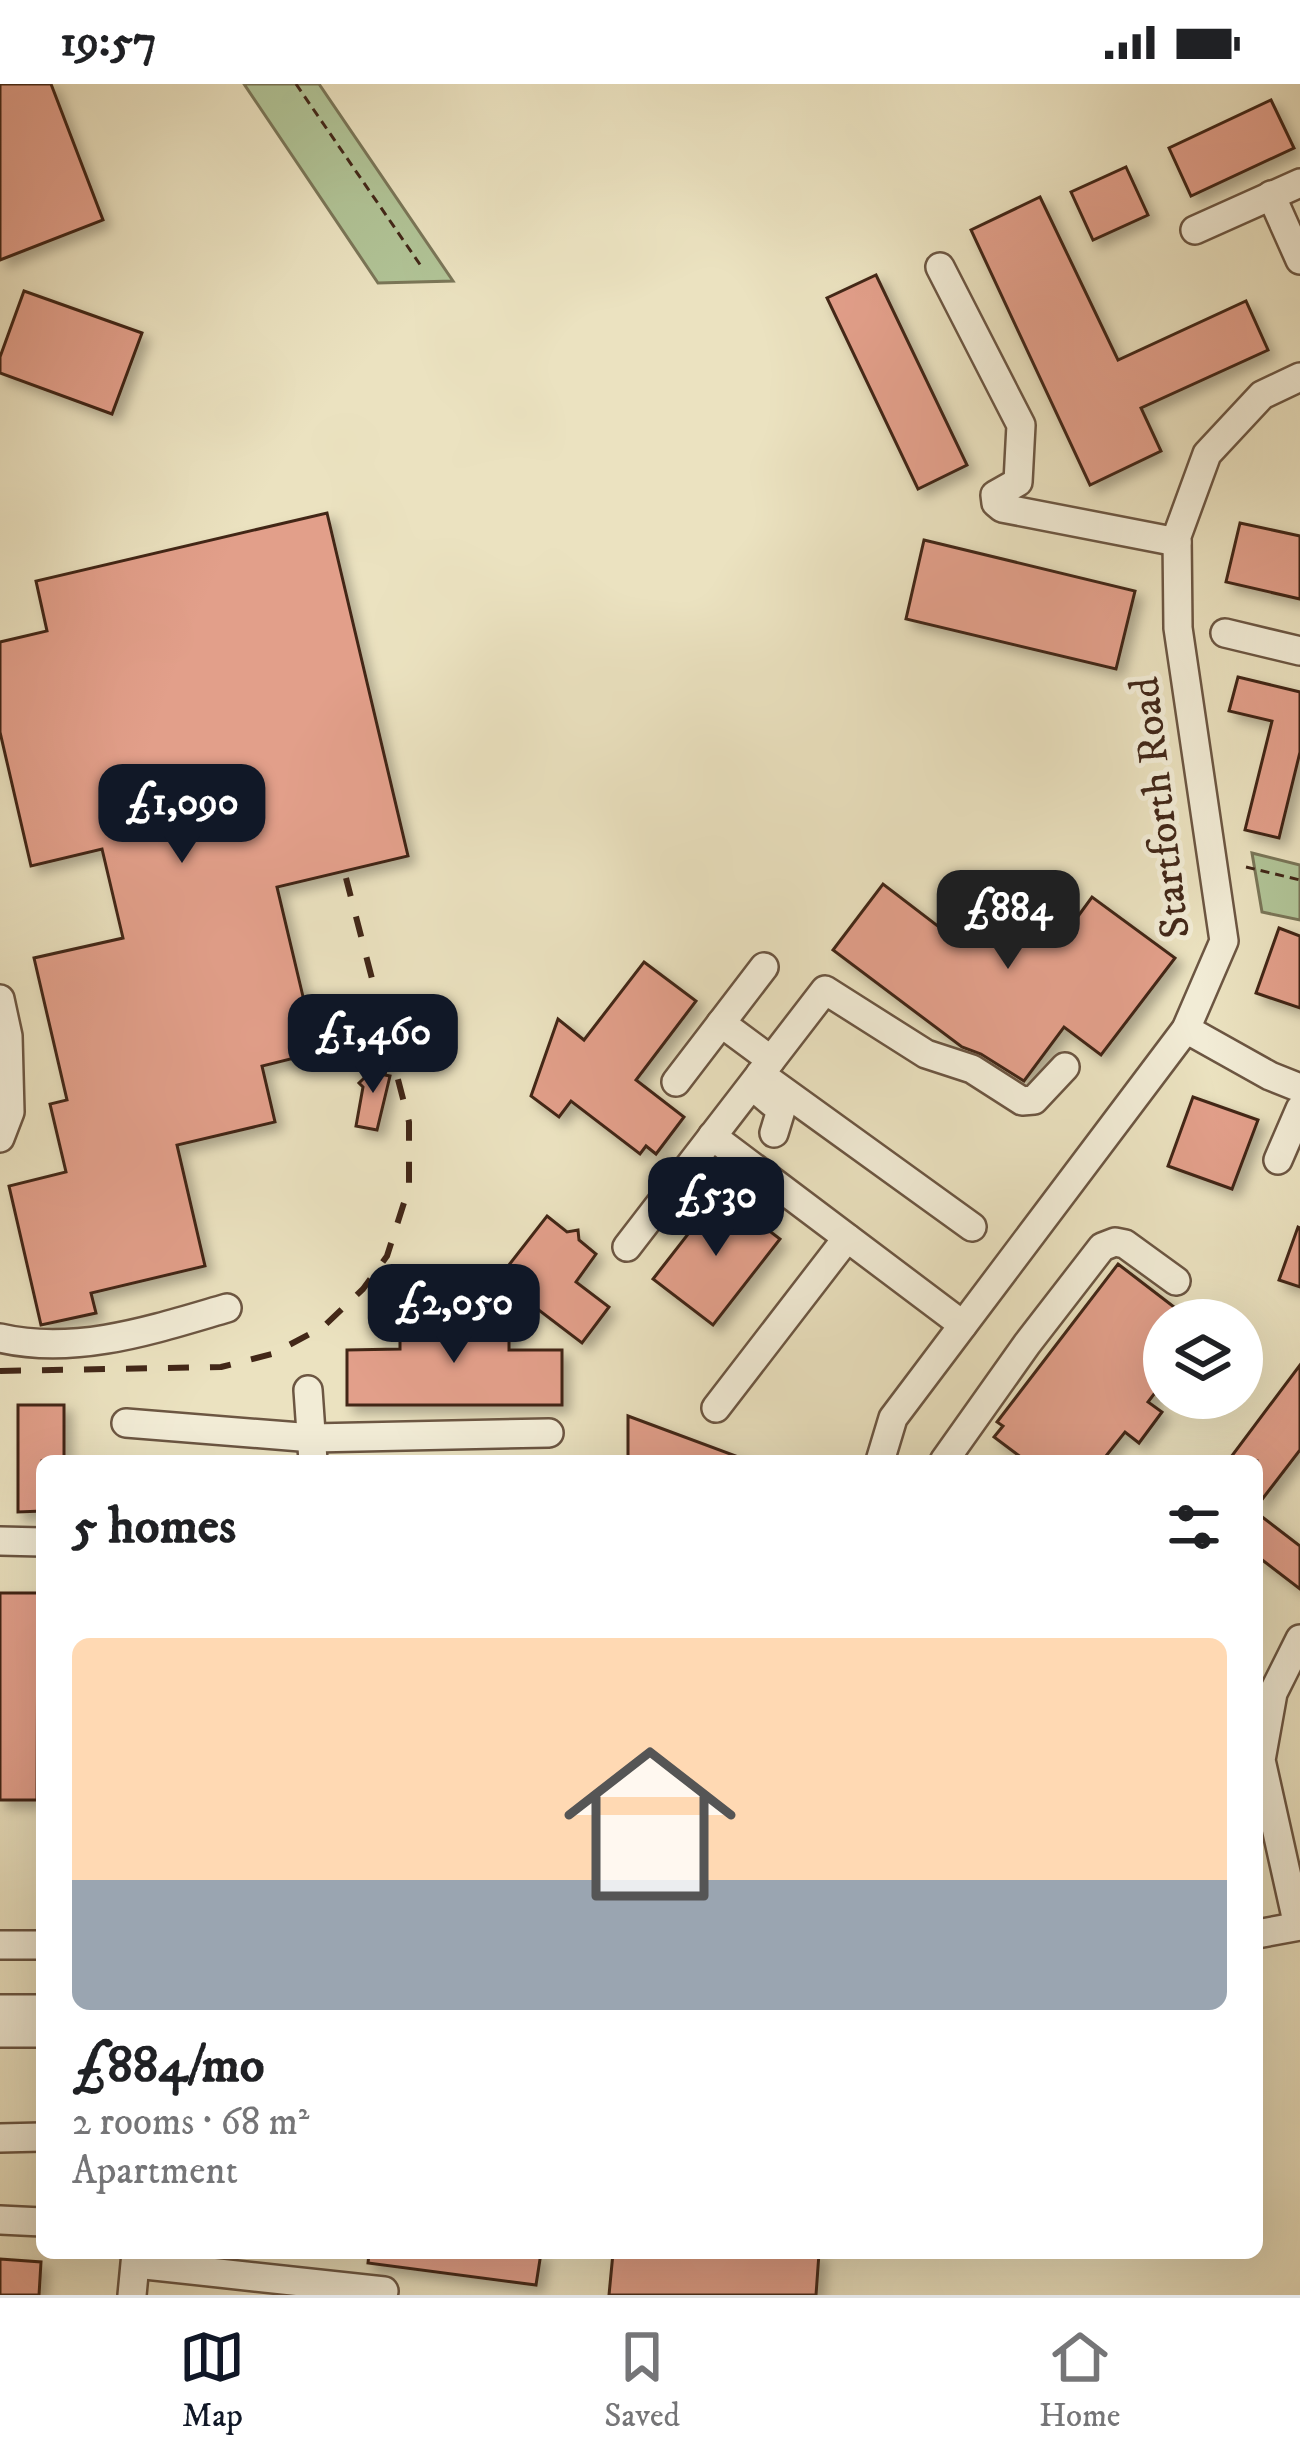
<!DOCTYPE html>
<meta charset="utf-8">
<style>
body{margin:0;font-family:"IM FELL DW Pica",serif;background:#f2f2f2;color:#202124;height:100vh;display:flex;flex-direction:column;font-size:45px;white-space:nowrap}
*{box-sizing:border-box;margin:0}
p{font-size:39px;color:#757577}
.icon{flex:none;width:66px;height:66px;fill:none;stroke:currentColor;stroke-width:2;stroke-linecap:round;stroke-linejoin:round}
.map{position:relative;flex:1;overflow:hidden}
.details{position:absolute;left:36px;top:1371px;width:1227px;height:804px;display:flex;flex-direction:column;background:#fff;border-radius:18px;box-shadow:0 12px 48px #0002}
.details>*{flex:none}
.tools{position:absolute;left:1143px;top:1215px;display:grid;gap:24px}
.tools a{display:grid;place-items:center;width:120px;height:120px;border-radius:50%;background:#fff;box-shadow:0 12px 48px #0002;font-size:60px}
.price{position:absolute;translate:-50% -102px;padding:0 27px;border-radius:24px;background:#111827;color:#fff;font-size:39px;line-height:78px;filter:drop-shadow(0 3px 6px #0008)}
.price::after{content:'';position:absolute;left:50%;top:72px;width:36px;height:27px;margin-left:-18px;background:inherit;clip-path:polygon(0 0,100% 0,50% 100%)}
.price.current{background:#222;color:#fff}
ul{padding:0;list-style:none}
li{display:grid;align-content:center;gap:24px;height:636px;padding:0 36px}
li+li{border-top:3px solid #e0e0e0}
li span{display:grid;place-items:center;height:372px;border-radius:18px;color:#555}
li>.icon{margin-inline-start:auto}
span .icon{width:216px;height:216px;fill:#fffc;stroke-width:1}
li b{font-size:51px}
h2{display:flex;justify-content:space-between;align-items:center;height:144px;padding:0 36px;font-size:51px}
.status{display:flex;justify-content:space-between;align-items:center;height:84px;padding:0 60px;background:#fff;direction:ltr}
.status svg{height:33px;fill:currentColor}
.tabs{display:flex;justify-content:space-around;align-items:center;height:168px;border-top:3px solid #e0e0e0;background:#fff;font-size:33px;color:#757577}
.tabs a{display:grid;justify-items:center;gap:6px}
.tabs .current{color:#111827}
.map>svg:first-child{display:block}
.green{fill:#b1c497;stroke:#7a7658;stroke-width:3}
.building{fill:#e29f8a;stroke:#422718;stroke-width:3;filter:url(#shadow)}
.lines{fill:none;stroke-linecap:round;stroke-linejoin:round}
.minor-casing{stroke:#6c5642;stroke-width:32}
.path{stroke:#422718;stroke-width:3;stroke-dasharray:9 6;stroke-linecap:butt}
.minor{stroke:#f2ecd6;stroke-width:27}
.rail{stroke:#422718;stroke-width:6;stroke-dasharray:21 21;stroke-linecap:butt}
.labels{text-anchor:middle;stroke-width:10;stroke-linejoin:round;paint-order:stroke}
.street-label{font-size:42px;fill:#422718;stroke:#f2ecd6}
</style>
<div class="status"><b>19:57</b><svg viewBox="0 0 49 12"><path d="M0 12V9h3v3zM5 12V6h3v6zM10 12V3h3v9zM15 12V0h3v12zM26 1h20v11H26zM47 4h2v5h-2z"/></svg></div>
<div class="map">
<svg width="1300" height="2211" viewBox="0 0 1300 2211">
<defs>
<filter id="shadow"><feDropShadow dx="7" dy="7" stdDeviation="6" flood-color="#0004"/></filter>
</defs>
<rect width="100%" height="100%" fill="#ebe2c0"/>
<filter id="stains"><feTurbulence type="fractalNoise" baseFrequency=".00167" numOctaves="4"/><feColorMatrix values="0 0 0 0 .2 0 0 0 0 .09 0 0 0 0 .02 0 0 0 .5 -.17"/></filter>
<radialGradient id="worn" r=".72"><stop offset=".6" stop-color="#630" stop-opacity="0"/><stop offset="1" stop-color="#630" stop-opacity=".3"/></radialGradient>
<g class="green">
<path d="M 244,0 L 319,0 L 453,197 L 378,199 Z"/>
<path d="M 1252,769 L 1300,781 L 1300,836 L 1262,828 Z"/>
</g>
<g class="building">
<path d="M 0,0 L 51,0 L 103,136 L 0,176 Z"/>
<path d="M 1271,16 L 1294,64 L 1191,112 L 1169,64 Z"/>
<path d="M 1126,83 L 1148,131 L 1093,156 L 1071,108 Z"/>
<path d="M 1040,113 L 1118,276 L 1246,217 L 1268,266 L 1141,324 L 1161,367 L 1090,401 L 971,146 Z"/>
<path d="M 876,191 L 967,381 L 918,405 L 827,214 Z"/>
<path d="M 24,207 L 142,249 L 112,330 L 0,289 L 0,273 Z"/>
<path d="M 327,429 L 408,772 L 277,803 L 305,921 L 320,917 L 328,946 L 343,962 L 262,982 L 275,1038 L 177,1061 L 205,1182 L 91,1209 L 96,1229 L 41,1241 L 9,1102 L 66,1088 L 50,1020 L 67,1016 L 34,874 L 123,854 L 102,765 L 31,782 L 0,648 L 0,558 L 47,547 L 36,497 Z"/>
<path d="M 1240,439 L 1300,452 L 1300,515 L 1226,498 Z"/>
<path d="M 924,456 L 1135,507 L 1116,585 L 906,535 Z"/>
<path d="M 1238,593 L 1300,608 L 1300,668 L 1279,754 L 1245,746 L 1272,637 L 1229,627 Z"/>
<path d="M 999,792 L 1068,846 L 1092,813 L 1175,874 L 1101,971 L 1064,943 L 1024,997 L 981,970 L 962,963 L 833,866 L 883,800 L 952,853 Z"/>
<path d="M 1279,844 L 1300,852 L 1300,924 L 1256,909 Z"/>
<path d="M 644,878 L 696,917 L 636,996 L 684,1033 L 656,1070 L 646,1062 L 640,1070 L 571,1017 L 559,1033 L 531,1012 L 558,935 L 584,956 Z"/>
<path d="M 390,969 L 385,991 L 390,992 L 377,1046 L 356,1042 L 363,1003 L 359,999 Z"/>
<path d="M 1193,1013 L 1258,1036 L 1232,1105 L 1168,1082 Z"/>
<path d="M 720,1109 L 780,1155 L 713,1241 L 653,1195 Z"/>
<path d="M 547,1132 L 567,1148 L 578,1146 L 579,1156 L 596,1170 L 576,1198 L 609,1223 L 582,1259 L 498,1195 Z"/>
<path d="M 1298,1143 L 1300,1144 L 1300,1203 L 1279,1196 Z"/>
<path d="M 1118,1180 L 1191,1236 L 1164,1236 L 1164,1297 L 1148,1318 L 1162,1328 L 1139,1359 L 1125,1348 L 1102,1377 L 1026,1377 L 994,1353 L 1003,1342 L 997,1338 Z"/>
<path d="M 400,1231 L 509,1231 L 509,1266 L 562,1266 L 562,1321 L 347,1321 L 347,1266 L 400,1265 Z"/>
<path d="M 1300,1281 L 1300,1366 L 1257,1422 L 1257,1377 L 1228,1377 Z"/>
<path d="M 18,1321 L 64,1321 L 64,1377 L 42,1377 L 42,1427 L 18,1428 Z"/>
<path d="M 628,1332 L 744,1375 L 743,1377 L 628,1377 Z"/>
<path d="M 1257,1429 L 1300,1462 L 1300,1505 L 1257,1472 Z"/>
<path d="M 0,1509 L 38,1509 L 37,1716 L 0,1716 Z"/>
<path d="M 369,2169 L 541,2169 L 536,2201 L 368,2179 Z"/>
<path d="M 613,2169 L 819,2169 L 816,2211 L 609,2211 Z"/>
<path d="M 0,2175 L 41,2178 L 39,2211 L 0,2211 Z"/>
</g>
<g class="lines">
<defs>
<g id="minor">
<path d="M 1271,111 L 1300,176"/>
<path d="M 1195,146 L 1300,99"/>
<path d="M 940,183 L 1021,341 L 1018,398 L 995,411 L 996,419 L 1002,424 L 1177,458"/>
<path d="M 1225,549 L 1300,567"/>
<path d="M 0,915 L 8,952 L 10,1028 L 0,1054"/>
<path d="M 721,939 L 771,976"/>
<path d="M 1186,945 L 1270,992 L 1300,1004"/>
<path d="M 760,990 L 972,1143"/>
<path d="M 676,998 L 764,883"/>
<path d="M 757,1006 L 781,1026 L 774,1049"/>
<path d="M 712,1052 L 963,1241"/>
<path d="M 1278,1076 L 1300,1025"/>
<path d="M 627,1163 L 825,906 L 926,970 L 972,985 L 1022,1017 L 1034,1016 L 1065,983"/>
<path d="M 0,1254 C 76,1272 155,1245 227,1224"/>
<path d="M 308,1306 L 313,1377"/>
<path d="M 716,1324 L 847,1154"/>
<path d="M 126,1339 L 313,1354 L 549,1349"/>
<path d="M 880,1377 L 893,1334 L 1186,945 L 1224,857 L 1178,544 L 1177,452 L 1207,370 L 1262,311 L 1300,293"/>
<path d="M 944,1377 L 1027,1260 L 1102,1163 L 1115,1158 L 1125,1160 L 1176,1197"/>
<path d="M 0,1457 L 42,1458"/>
<path d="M 1298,1842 L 1261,1676 L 1273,1609 L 1300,1555"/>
<path d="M 1257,1850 L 1300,1842"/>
<path d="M 0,1861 L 42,1861"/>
<path d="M 0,1925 L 42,1925"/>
<path d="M 0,1949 L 42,1949"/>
<path d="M 0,2054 L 42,2053"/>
<path d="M 0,2136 L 42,2138"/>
<path d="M 136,2180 L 384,2207"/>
<path d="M 132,2211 L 136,2169"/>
</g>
</defs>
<use href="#minor" class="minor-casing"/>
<g class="path">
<path d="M 296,0 L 421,182"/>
<path d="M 1246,783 L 1300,796"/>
</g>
<use href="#minor" class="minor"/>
<path class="rail" d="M 0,1287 L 221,1283 L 272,1270 L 323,1243 L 363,1205 L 387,1172 L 409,1103 L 409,1038 L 346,794"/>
</g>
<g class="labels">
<g class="street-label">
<text transform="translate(1158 724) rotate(-97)" y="15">Startforth Road</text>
</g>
</g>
<rect width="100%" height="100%" filter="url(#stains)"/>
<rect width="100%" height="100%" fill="url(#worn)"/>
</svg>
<div class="tools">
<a><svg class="icon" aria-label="layers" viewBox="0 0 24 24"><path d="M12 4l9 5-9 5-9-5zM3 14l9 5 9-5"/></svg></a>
</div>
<b class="price" style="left:182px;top:782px">£1,090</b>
<b class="price current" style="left:1008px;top:888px">£884</b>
<b class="price" style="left:373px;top:1012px">£1,460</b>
<b class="price" style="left:716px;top:1175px">£530</b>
<b class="price" style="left:454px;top:1282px">£2,050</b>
<section class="details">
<h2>5 homes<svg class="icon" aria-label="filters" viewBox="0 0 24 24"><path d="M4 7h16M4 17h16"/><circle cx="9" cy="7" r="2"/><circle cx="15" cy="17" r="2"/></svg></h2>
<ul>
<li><span style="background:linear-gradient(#ffd9b3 65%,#9aa5b1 0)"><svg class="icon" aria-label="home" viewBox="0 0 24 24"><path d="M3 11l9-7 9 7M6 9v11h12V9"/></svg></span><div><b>£884/mo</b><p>2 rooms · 68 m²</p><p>Apartment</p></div></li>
</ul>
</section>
</div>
<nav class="tabs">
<a class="current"><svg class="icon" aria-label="map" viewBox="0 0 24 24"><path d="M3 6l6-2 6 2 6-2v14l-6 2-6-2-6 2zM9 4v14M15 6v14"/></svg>Map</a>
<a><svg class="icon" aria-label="saved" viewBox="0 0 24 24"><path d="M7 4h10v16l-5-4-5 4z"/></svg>Saved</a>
<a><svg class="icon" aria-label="home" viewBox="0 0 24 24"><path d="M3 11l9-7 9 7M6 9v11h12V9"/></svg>Home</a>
</nav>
